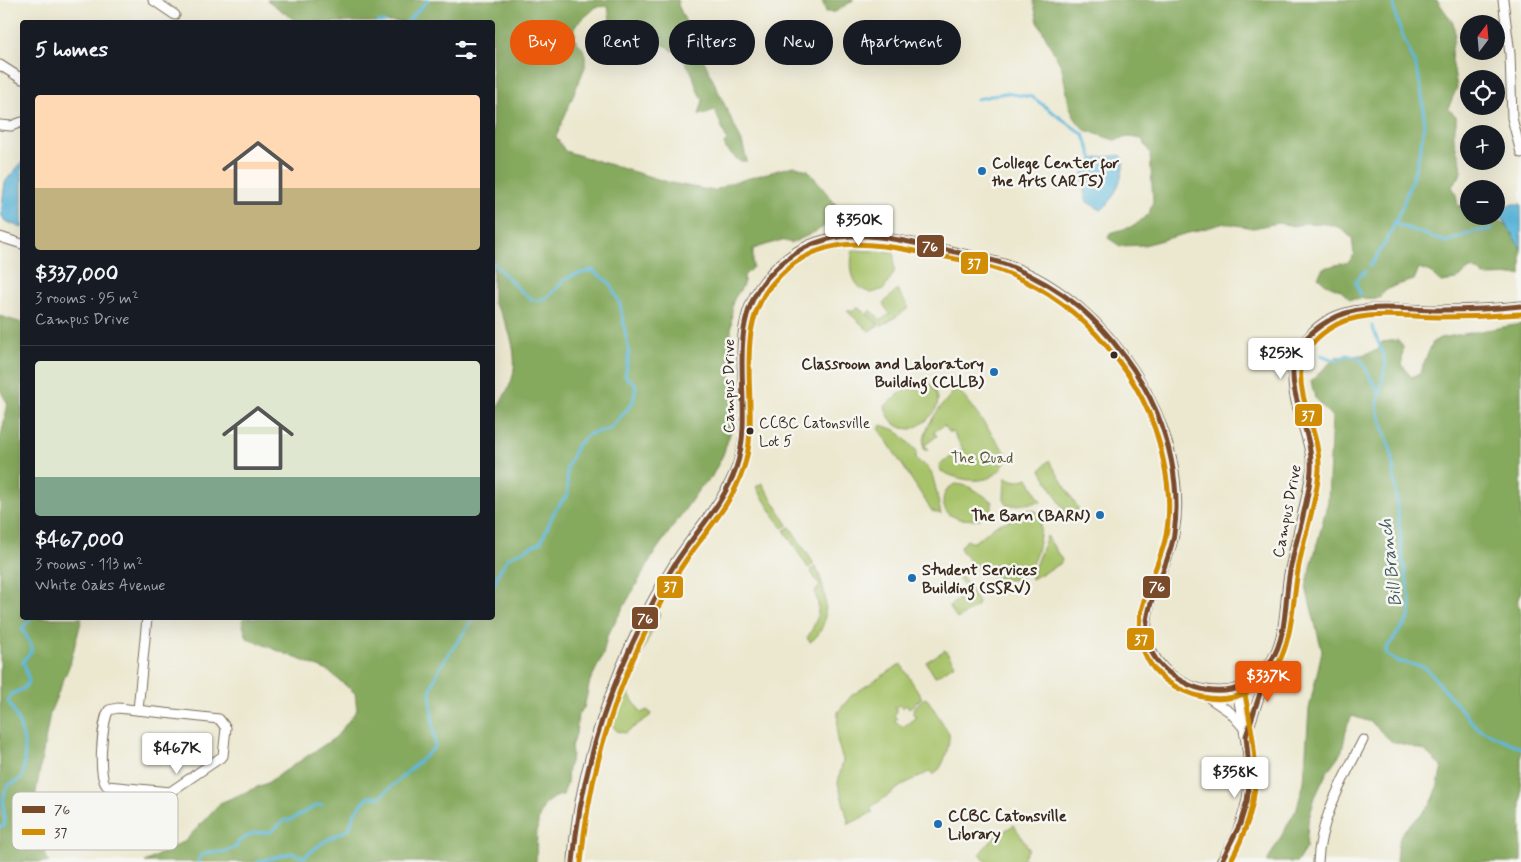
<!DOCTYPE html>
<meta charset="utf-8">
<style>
body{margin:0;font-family:Mynerve,sans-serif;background:#20242c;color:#f1f3f6;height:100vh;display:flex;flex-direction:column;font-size:19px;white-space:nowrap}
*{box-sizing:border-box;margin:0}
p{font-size:16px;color:#9ea1a6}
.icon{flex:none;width:28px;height:28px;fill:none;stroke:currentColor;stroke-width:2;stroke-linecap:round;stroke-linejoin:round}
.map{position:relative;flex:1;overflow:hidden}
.drawer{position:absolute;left:20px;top:20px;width:475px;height:600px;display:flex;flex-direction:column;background:#171b24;border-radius:5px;box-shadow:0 5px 20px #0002}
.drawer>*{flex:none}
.hud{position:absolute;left:510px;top:20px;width:475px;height:45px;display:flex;gap:10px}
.needle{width:32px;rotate:16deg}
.fabs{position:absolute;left:1460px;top:15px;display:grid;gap:10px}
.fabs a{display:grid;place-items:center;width:45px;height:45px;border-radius:50%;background:#171b24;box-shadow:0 5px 20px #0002;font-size:25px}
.price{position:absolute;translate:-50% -42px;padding:0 11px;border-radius:5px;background:#fff;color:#222;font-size:16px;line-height:32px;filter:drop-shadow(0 1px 2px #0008)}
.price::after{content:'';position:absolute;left:50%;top:30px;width:15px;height:11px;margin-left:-8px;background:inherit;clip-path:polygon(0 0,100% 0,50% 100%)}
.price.current{background:#ea580c;color:#fff}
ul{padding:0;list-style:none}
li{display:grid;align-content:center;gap:10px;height:265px;padding:0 15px}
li+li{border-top:1px solid #363941}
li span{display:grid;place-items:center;height:155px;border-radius:5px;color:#555}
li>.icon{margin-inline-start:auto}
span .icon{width:90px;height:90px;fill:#fffc;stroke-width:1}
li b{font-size:21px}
h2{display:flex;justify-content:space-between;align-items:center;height:60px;padding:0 15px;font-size:21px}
.tag{padding:0 18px;border-radius:22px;background:#171b24;box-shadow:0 5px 20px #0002;font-size:18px;line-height:45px}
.tag.current{background:#ea580c;color:#fff}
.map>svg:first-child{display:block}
.green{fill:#a7c369;stroke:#717644}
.forest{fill:#85a95d;stroke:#606a3e}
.water{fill:#5db8db;stroke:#4c717c}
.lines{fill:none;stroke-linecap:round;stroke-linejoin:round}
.stream{stroke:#5db8db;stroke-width:3}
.minor-casing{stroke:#796c5c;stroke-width:11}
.minor{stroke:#fff;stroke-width:9}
.bus-1-casing{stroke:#f6f6f2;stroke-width:9}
.bus-2-casing{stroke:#f6f6f2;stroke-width:9}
.bus-1{stroke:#7a4b2a;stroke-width:5}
.bus-2{stroke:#d18d06;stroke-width:5}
.poi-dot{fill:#1f6fb2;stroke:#f6f6f2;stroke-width:2}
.bus-dot{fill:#3b2a1e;stroke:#f6f6f2;stroke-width:2}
.labels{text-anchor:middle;stroke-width:5;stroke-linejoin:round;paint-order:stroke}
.bus-label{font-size:15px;fill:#3b2a1e;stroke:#f6f6f2;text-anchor:start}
.poi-label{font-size:16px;font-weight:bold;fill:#3b2a1e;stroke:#f6f6f2;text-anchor:start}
.street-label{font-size:16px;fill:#3b2a1e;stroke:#f6f6f2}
.park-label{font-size:16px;fill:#5b5834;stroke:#f6f6f2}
.water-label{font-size:18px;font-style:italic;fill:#475c60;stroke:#f6f6f2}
.key{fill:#f6f6f2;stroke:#beb9b2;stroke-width:1}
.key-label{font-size:14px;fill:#3b2a1e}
.line-badge{stroke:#f6f6f2;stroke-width:2}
.badge-label{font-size:14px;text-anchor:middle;font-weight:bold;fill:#fff}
</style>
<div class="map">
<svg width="1521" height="862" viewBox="0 0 1521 862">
<rect width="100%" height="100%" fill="#f6f6f2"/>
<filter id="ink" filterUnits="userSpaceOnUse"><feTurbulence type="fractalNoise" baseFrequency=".02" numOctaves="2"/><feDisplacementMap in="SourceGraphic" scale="10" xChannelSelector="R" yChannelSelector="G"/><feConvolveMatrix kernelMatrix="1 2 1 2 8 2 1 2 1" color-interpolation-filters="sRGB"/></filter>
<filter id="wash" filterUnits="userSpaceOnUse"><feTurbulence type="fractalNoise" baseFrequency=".0096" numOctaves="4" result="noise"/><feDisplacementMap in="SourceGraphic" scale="20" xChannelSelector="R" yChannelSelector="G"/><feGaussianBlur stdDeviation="1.12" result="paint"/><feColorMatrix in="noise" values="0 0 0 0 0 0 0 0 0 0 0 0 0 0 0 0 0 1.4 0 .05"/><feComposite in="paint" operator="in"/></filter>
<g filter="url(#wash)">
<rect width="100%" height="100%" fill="#ece8d0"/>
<g class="green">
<path d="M 853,250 L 894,252 L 894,273 L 884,289 L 872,293 C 851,289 849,267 853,250 Z"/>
<path d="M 897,289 L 909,308 L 882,326 L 867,313 L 871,310 L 881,320 L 890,314 L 883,304 Z"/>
<path d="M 858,307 L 879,325 L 869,331 L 847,311 L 854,311 Z"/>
<path d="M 926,380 C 950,399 934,420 911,429 C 896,429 888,420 885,406 L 907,387 Z"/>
<path d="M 959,390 L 1009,457 C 1005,462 1002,469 997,473 C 982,486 956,479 941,471 L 939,465 L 963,449 L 953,432 L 949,432 L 944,425 L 934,432 L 937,436 L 925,445 L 928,450 L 924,450 C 920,429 942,405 954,391 Z"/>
<path d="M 881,425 L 896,430 L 917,451 C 913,462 922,462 928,468 C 935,475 938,503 941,514 L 932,511 L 879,429 Z"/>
<path d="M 1049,460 L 1078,508 L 1075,517 L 1067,515 L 1041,470 Z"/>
<path d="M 1005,478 L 1017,481 L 1028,478 L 1041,502 L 1007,506 L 1004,499 Z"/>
<path d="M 762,483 L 788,525 L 782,528 L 756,487 Z"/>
<path d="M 955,484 C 969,484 982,494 992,502 L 992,509 L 978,520 L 959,519 L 948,514 C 939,502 943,490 955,484 Z"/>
<path d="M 1033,510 L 1039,513 C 1043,534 1038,563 1021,578 C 999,586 970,567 960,548 L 967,540 L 973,543 L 996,525 L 1018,518 L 1017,514 L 1019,511 Z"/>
<path d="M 790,527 L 814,564 L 808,568 L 784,530 Z"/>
<path d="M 1047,536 L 1062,560 L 1060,564 L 1032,579 L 1031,576 Z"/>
<path d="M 815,567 C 827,586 833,628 810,642 L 807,638 C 816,624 823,608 814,592 L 820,586 L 810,570 Z"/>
<path d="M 959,570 L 978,602 L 976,607 L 957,619 L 949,606 L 968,593 L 955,573 Z"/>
<path d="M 658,610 L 660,614 L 631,677 L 633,683 L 626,690 L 641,713 L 647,710 L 651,713 L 650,716 L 625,733 L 617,731 L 612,725 C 620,685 640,646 658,610 Z"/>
<path d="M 945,650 L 955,664 L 935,677 L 926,662 Z"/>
<path d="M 901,664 L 922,698 L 909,708 L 906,705 L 902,708 L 899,705 L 895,708 L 897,712 L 894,715 L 897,719 L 894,720 L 903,727 L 916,717 L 912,712 L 914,710 L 913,708 L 925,698 L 928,700 L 949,733 C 950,745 944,769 933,775 L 931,771 L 904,784 L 870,808 L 873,812 L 849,824 L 838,783 L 843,760 L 837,740 L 838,712 L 852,695 Z"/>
<path d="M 1014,825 L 1029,849 L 1023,858 L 1029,862 L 986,862 L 980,853 L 993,838 Z"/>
</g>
<g class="forest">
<path d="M 267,0 L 678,0 L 678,5 L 742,142 L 747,161 L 739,161 L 726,149 L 724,144 L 727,140 L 715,110 L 699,115 L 703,100 C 695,90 696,81 691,71 C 673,41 640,35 610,20 L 608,6 L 596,7 L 575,26 L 575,40 C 585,48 586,55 585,67 L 556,137 L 565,151 L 671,183 L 714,191 L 728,184 L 793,166 L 808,170 L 841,211 C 831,226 807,236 791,243 L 782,240 L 753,249 L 753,267 L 744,276 C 746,288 734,294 732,305 L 730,365 L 732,397 L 730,434 L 723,455 L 711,478 L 700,488 L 655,552 L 607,636 L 603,655 L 590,681 L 584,708 L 578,714 L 576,734 L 571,746 L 572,755 L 568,768 L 567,783 L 563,795 C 531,800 538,838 536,862 L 145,862 L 186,840 L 220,803 L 267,783 L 336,737 L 357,710 L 355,693 L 328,671 L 247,638 L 242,622 L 243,618 L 492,618 L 493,413 C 500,402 508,392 512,379 C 519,356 509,321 493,303 L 492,22 L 297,22 Z"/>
<path d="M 822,0 L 854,0 L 835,12 L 826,12 Z"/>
<path d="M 1033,0 L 1437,0 L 1453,23 L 1455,33 L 1451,54 L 1457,87 L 1448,109 L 1456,116 C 1457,122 1455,127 1454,132 C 1452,154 1473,166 1452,186 L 1456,195 L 1458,206 L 1469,205 L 1469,216 L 1493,216 L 1521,235 L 1521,275 L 1484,276 L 1477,270 L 1470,269 L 1456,280 L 1441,282 L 1430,272 L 1419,268 L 1414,280 C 1402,284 1386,286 1379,298 L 1350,299 L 1340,290 L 1326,284 L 1318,277 L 1323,268 L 1349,262 L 1354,254 L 1352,238 L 1339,227 L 1327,224 L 1306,223 L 1294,226 L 1278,223 L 1253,228 L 1225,223 L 1144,245 L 1120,246 L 1108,238 L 1110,233 L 1134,226 L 1149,214 L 1153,201 L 1150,153 L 1142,139 L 1129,137 L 1114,140 L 1085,130 L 1076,120 L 1069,105 L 1062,68 L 1038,22 Z"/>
<path d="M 0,316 L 22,323 L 22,618 L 82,618 L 70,664 L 50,713 L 30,826 L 49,862 L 0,862 L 0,440 L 8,404 L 0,390 Z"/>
<path d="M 1521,324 L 1521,592 C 1517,599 1516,603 1521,610 L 1521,862 L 1396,862 C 1398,822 1410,830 1430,804 C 1437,796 1439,778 1442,767 L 1424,750 L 1391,741 L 1371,722 L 1352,716 L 1347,726 L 1342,751 L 1327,772 L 1315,797 L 1308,822 L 1306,848 L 1297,862 L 1267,862 L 1297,808 L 1304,782 L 1309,709 L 1322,651 L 1306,587 L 1328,501 L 1332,417 L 1315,398 L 1311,381 L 1336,357 L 1362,355 L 1378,350 L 1382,342 L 1398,340 L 1403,347 L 1402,364 L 1411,377 L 1419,374 L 1433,342 L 1440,338 Z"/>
</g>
<g class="water">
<path d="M 1118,155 L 1122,156 C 1128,169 1113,204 1101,210 L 1087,202 C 1083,189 1077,165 1094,159 C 1102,156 1110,157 1118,155 Z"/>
<path d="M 22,162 L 22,228 L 5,221 L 1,214 L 5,182 Z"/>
<path d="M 1513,204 L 1521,204 L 1521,249 L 1500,214 L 1506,206 Z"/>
</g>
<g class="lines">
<g class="stream">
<path d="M 378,22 L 385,22"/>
<path d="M 407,22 L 428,0"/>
<path d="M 977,99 L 1005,93 L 1032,97 L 1084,135 L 1093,159"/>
<path d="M 1393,223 L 1446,242 L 1473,232 L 1492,229"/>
<path d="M 492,262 C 505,274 517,291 532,299 C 546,306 557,285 566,279 C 573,274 584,273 592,270 L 610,283 L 620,304 L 629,353 L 625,376 L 636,385 L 633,402 L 610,429 L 589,434 L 577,445 L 567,468 L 568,494 L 554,512 L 541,542 L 508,558 L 499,572 L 492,591"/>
<path d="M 1370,266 C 1396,232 1424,159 1424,116 C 1423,100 1420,79 1415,64 C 1410,50 1389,12 1395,0"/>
<path d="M 1360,294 L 1355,281 L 1365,271"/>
<path d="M 1372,326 L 1386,362 L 1377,407 L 1392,455 L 1402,554 L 1411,604 L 1409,618 L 1386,649 L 1386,654 L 1396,661 L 1425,667 L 1477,728 L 1521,748"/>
<path d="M 1321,355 L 1336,361 L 1347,355 L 1360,358 L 1379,393"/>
<path d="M 22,574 L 20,580 L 22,585"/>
<path d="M 0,827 L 5,825 C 4,813 0,794 9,785 C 14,782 19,782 23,776 C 27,745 24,728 8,701 L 11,694 L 23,689 L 29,681 L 23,661 L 31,652 L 32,647 L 22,628 L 32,618"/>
<path d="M 198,862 L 200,856 L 208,852 L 223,852 L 236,847 L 239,841 L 254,833 L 270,832 L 285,820 L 291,820 L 315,806 L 322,805"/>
<path d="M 258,862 L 291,853 L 304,857 L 325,841 L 349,829 L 355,812 L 368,797 L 380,797 L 435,747 L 430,691 L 440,667 L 474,618"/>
</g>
</g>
</g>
<g filter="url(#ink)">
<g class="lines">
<defs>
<g id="minor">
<path d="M 153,0 L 175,15"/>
<path d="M 1503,0 L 1510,54 L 1512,118 L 1521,153"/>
<path d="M 0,65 L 22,79"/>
<path d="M 0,125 L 11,126 L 22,122"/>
<path d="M 0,237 L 22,244"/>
<path d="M 1196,689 L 1230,712 L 1242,726"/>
<path d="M 118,708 L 219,719 L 226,728 L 223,756 L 170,792 L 107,786 C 97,778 102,720 109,710 Z"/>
<path d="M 138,710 L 147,618"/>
<path d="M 1247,733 L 1268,670"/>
<path d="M 573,862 C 577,767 622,647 673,566 C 693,533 724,503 737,466 C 762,395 709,320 786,259 C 832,222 889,238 941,249 C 963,254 986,258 1007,265 C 1107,298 1193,429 1174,534 C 1168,570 1140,602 1148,640 C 1157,682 1216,705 1251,682 C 1263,674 1272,663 1277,649 C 1286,627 1285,598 1289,574 C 1296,538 1307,502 1312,466 C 1310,436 1292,404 1293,377 C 1293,361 1299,348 1309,336 C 1340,299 1391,310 1434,310 C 1463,310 1492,309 1521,306"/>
<path d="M 1221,862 C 1262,797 1249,760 1237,690"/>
<path d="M 1318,862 C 1320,818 1344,778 1363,740"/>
</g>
</defs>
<use href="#minor" class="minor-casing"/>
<use href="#minor" class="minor"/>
<defs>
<g id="bus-1">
<path d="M 573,862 C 582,759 617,661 670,572 C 690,537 723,507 736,468 C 757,407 721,332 766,279 C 782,261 802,246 825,240 C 865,229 908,242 947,250 C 967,255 988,258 1007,265 C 1032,275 1057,289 1078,306 C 1111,334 1140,373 1157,413 C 1172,451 1180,493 1174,534 C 1167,582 1117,635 1172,675 C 1189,687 1210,694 1231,690 C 1248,686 1262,676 1271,661 C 1288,634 1284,601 1290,571 C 1296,537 1309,504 1311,470 C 1315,417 1258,362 1328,321 C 1360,301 1403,310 1439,310 C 1466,310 1494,309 1521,306"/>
<path d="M 1221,862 L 1240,824 L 1247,801 L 1250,778 L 1246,736 L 1270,663"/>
</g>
<g id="bus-2">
<path d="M 581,862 C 590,759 624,662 677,574 C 698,539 730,509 743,470 C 764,411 728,334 773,283 C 813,237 859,240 914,251 C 944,257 975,261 1004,272 C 1081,301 1147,377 1163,459 C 1169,485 1171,514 1165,540 C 1156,579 1125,617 1147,658 C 1162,687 1202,704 1234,697 C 1298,682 1289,609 1300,560 C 1306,530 1317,500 1319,470 C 1322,419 1270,368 1329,329 C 1360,308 1404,317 1439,317 C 1467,317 1494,316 1521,314"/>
<path d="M 1230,862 C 1266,797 1257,758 1244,689"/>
</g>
</defs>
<use href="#bus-1" class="bus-1-casing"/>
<use href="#bus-2" class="bus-2-casing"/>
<use href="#bus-1" class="bus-1"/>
<use href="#bus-2" class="bus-2"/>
</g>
</g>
<g class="poi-dot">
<circle cx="982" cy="171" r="5"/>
<circle cx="994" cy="372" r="5"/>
<circle cx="1100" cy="515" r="5"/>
<circle cx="912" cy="578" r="5"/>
<circle cx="938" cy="824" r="5"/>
</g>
<g class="bus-dot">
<circle cx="1114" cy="355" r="4.5"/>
<circle cx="750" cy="431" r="4.5"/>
</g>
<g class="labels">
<g class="bus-label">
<text x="759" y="428">CCBC Catonsville<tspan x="759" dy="18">Lot 5</tspan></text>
</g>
<g class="poi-label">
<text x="992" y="168">College Center for<tspan x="992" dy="18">the Arts (ARTS)</tspan></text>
<text x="984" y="369" text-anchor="end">Classroom and Laboratory<tspan x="984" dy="18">Building (CLLB)</tspan></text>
<text x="1090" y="521" text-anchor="end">The Barn (BARN)</text>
<text x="922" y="575">Student Services<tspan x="922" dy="18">Building (SSRV)</tspan></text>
<text x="948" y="821">CCBC Catonsville<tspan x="948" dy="18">Library</tspan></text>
</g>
<g class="street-label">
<text transform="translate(728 386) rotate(-90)" y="6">Campus Drive</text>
<text transform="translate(1286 511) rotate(-79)" y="6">Campus Drive</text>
</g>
<g class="park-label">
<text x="982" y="463">The Quad</text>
</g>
<g class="water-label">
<text transform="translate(1390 563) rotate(-97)" y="6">Bill Branch</text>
</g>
</g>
<rect x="12" y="792" width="166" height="58" rx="8" class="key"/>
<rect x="22" y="806" width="23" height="7" fill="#7a4b2a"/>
<rect x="22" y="829" width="23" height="6" fill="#d18d06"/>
<g class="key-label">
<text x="54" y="814">76</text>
<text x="54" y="837">37</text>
</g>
<g class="line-badge">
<rect x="916" y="234" width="29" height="24" rx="5" fill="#7a4b2a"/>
<rect x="960" y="251" width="29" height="24" rx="5" fill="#d18d06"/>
<rect x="1294" y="403" width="29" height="24" rx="5" fill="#d18d06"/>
<rect x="656" y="575" width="28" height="24" rx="5" fill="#d18d06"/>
<rect x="1142" y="575" width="29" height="24" rx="5" fill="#7a4b2a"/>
<rect x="631" y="606" width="28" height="24" rx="5" fill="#7a4b2a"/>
<rect x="1126" y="627" width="29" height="24" rx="5" fill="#d18d06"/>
</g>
<g class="badge-label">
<text x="930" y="251">76</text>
<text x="974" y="268">37</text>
<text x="1308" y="420">37</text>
<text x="670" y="591">37</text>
<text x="1157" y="591">76</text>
<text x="645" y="623">76</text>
<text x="1141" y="644">37</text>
</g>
</svg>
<div class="fabs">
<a><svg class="needle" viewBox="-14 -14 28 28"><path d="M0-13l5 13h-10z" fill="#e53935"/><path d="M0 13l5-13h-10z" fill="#9ea1a6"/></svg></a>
<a><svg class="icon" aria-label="locate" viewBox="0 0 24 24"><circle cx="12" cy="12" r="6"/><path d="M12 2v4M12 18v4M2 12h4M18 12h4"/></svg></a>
<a>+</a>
<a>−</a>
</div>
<b class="price" style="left:859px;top:247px">$350K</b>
<b class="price" style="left:1281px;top:380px">$253K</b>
<b class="price current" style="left:1268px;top:703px">$337K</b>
<b class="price" style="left:177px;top:775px">$467K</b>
<b class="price" style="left:1235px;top:799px">$358K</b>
<div class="hud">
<a class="tag current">Buy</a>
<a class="tag">Rent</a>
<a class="tag">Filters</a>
<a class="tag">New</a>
<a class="tag">Apartment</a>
</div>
<section class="drawer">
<h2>5 homes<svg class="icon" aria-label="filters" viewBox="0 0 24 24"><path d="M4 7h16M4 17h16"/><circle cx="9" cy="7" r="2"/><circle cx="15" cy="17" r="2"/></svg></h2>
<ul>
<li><span style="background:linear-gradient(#ffd9b3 60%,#c2b280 0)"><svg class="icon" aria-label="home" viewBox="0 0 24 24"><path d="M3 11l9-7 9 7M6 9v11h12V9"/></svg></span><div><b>$337,000</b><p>3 rooms · 95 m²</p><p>Campus Drive</p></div></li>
<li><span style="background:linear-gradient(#dfe7d0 75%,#7fa58c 0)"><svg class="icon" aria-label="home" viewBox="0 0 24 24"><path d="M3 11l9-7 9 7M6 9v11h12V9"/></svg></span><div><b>$467,000</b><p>3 rooms · 113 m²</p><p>White Oaks Avenue</p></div></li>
</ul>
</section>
</div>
